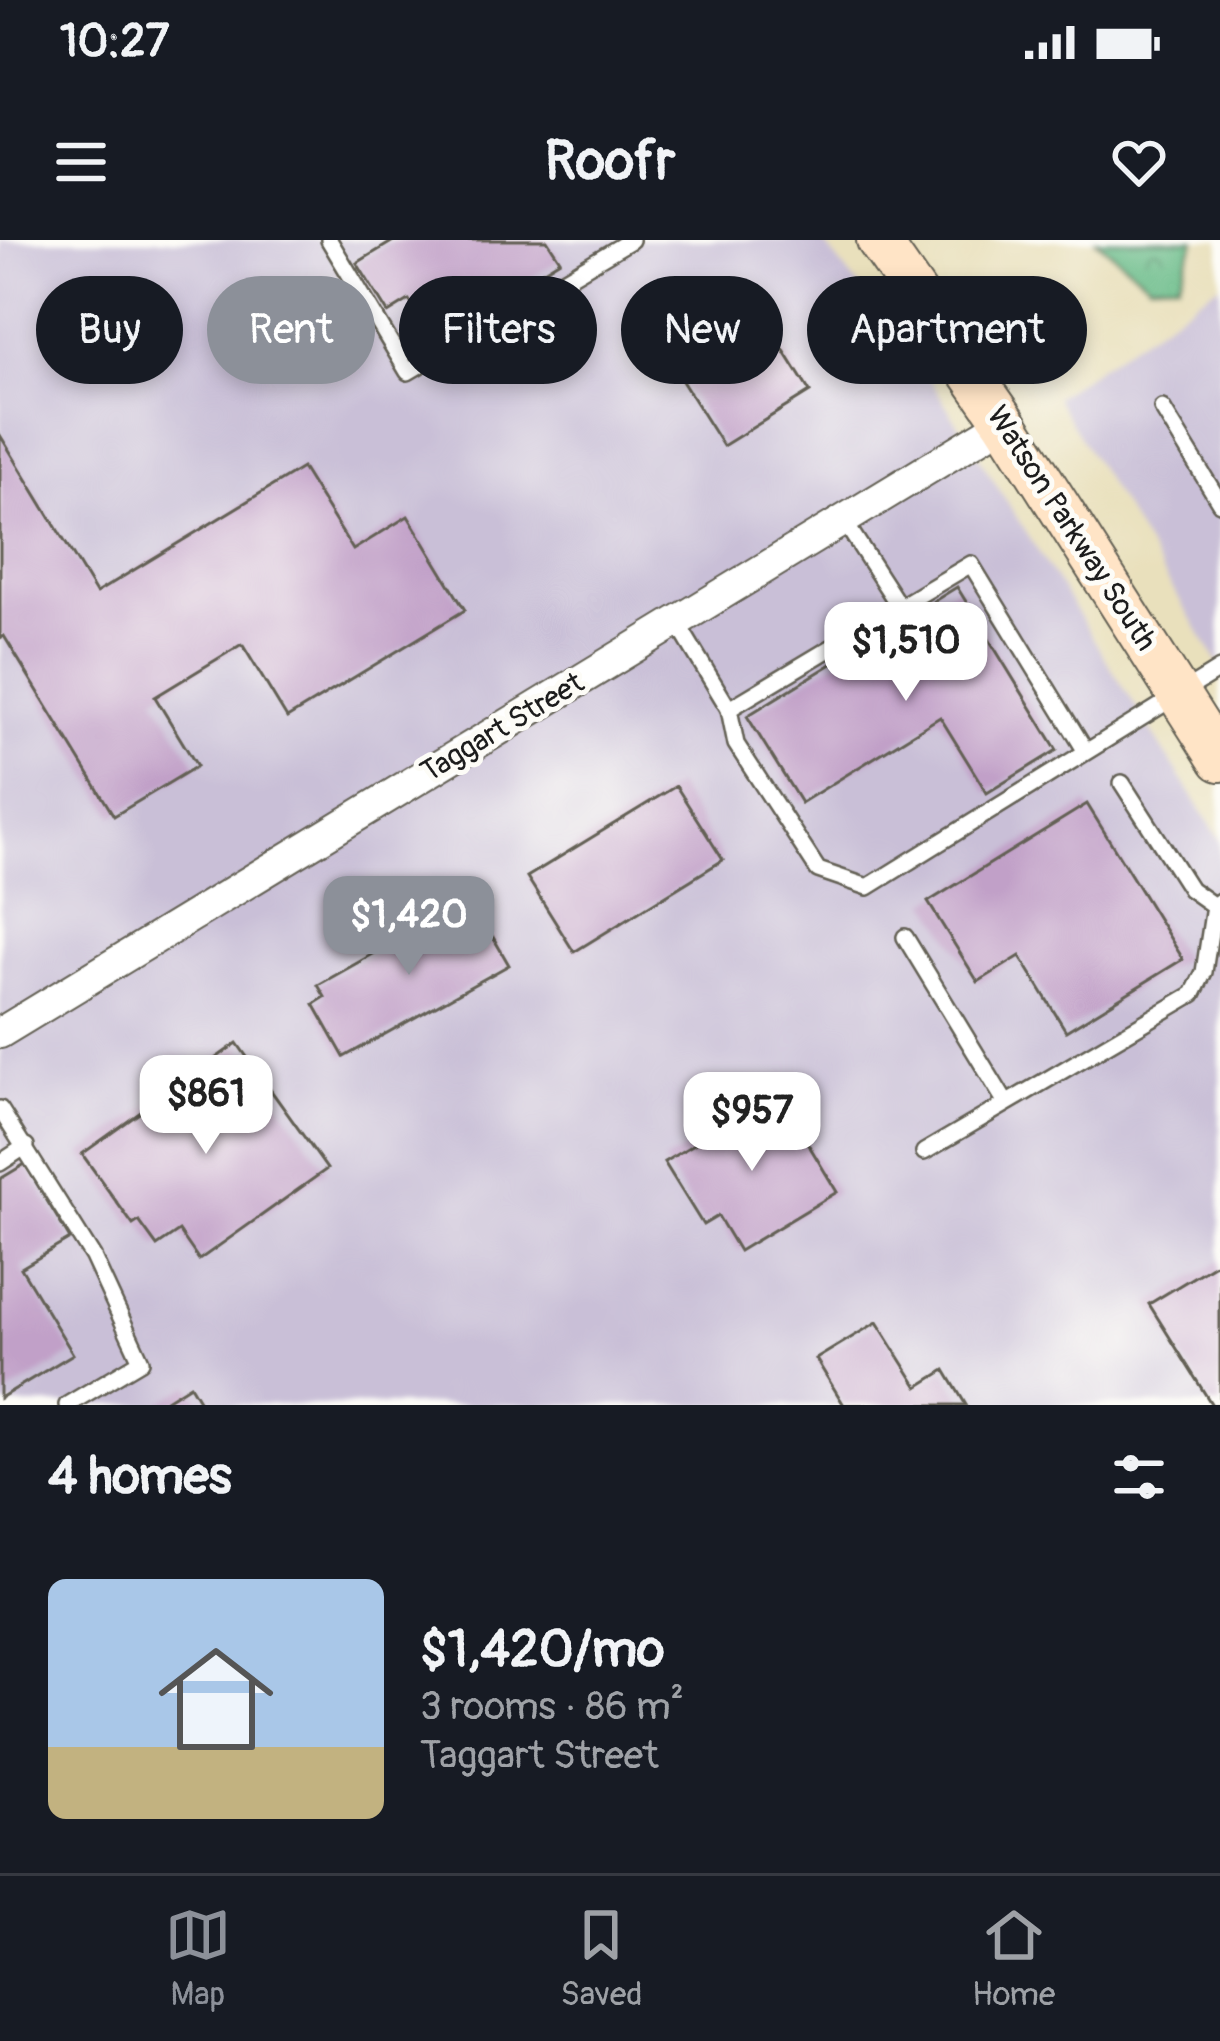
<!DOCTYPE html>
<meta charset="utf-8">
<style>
body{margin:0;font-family:Pangolin,sans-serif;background:#242831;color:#f1f3f6;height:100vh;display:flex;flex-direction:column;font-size:45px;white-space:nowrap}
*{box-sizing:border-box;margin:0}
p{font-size:39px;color:#9ea1a6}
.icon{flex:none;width:66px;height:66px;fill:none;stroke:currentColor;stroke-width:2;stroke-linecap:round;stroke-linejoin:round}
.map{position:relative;height:1165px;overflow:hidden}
.side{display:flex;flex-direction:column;background:#171b24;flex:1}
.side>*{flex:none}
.guide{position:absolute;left:36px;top:36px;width:1149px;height:108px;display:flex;gap:24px}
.price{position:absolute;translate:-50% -102px;padding:0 27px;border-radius:24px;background:#fff;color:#222;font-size:39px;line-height:78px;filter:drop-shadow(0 3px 6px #0008)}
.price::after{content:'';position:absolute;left:50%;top:72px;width:36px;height:27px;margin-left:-18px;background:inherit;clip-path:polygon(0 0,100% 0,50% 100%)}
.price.selected{background:#8c9099;color:#fff}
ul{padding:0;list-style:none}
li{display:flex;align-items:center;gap:36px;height:300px;padding:0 48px}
li span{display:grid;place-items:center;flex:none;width:336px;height:240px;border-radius:18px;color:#555}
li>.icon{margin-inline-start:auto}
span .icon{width:144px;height:144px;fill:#fffc;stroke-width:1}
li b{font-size:51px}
h2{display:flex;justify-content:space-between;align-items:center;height:144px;padding:0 48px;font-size:51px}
.chip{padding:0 42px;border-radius:54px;background:#171b24;box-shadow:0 6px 18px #0003;font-size:42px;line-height:108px}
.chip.selected{background:#8c9099;color:#fff}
.status{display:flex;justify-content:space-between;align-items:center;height:84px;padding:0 60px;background:#171b24;direction:ltr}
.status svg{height:33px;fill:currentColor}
header{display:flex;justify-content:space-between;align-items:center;height:156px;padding:0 48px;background:#171b24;font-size:54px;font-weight:800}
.menu{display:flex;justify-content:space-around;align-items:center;height:168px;border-top:3px solid #363941;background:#171b24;font-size:33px;color:#9ea1a6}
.menu a{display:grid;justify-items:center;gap:6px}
.menu .selected{color:#8c9099}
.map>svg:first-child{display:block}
.industrial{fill:#c9bfd7}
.forest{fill:url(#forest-crowns);stroke:#436c52;stroke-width:3}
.building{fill:#c1a0c8}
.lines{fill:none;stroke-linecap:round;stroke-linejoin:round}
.service-casing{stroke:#646154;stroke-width:20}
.minor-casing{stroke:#646154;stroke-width:34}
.secondary-casing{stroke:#646154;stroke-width:46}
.service{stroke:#fff;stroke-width:15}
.minor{stroke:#fff;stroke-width:30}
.secondary{stroke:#ffe4c6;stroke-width:42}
.labels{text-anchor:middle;stroke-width:10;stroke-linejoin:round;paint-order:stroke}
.street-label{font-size:30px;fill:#1c1c1c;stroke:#fdfcf7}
</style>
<div class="status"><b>10:27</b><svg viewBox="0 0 49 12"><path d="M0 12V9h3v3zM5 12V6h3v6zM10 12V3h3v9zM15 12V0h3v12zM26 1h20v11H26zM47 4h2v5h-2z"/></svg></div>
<header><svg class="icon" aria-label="menu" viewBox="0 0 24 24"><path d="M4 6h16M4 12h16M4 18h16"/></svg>Roofr<svg class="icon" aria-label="heart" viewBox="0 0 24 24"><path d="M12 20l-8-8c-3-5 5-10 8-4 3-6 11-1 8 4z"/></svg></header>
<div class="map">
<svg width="1220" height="1165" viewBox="0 0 1220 1165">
<defs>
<pattern id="forest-crowns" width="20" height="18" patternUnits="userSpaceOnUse" patternTransform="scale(3)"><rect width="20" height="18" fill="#6abc89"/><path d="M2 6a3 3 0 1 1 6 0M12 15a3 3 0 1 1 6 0" fill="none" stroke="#56986f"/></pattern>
</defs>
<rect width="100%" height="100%" fill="#fdfcf7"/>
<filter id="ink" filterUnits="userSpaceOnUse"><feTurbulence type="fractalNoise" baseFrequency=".00833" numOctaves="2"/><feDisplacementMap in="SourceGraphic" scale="24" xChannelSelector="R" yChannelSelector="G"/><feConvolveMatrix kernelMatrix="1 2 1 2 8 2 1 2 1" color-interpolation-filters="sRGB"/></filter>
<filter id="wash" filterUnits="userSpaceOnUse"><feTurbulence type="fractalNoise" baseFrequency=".004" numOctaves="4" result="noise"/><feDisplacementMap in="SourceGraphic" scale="48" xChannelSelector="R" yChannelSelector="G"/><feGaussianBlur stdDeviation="2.7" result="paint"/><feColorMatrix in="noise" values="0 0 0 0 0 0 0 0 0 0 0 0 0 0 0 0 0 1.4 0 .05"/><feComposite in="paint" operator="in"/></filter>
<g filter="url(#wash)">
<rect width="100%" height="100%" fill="#e9e0bc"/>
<g class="industrial">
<path d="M 0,0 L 821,0 L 912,111 L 1220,600 L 1220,1165 L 0,1165 Z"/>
<path d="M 1220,44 L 1220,426 L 1055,157 Z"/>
</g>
<path class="forest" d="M 1096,0 L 1195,0 L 1179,42 L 1149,43 Z"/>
<g id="blocks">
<g class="building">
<path d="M 395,0 L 547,0 L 560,20 L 433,98 L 409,60 L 388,73 L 357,23 Z"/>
<path d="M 745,48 L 810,152 L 723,206 L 658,103 Z"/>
<path d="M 0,195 L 96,353 L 302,228 L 353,310 L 408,276 L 465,370 L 287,478 L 242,404 L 155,457 L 197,526 L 114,576 L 4,396 L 0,398 Z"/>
<path d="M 957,347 L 1057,510 L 987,553 L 940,477 L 801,563 L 747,476 Z"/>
<path d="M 676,546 L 723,620 L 574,712 L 527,637 Z"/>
<path d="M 1087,564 L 1183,719 L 1066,791 L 1020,716 L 978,742 L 928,662 Z"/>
<path d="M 471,659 L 509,725 L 344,817 L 314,764 L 325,757 L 318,745 Z"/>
<path d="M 237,803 L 327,929 L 199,1020 L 179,991 L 157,1006 L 139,981 L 133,985 L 82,914 Z"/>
<path d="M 778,854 L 837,952 L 739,1011 L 718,976 L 703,985 L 664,922 Z"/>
<path d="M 25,924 L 70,999 L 21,1028 L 73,1114 L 0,1158 L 0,939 Z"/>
<path d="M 1220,1021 L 1220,1165 L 1212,1165 L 1149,1064 Z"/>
<path d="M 877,1082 L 918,1147 L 945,1130 L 966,1165 L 844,1165 L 816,1119 Z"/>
<path d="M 190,1145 L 202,1165 L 158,1165 Z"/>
</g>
</g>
</g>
<g filter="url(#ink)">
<use href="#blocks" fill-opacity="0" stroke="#646154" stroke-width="3"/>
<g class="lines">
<defs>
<g id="service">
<path d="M 329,0 L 408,132 L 631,0"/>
<path d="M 1162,168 L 1220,263"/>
<path d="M 844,281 L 899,366"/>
<path d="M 676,381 L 729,469 L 736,504 L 818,630 L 868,647 L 1220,429"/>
<path d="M 729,469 L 971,324 L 1085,510"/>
<path d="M 1122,543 L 1190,649 L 1214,666"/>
<path d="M 905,697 L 1006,863"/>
<path d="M 0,869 L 93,1017 L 141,1121 L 67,1165"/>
<path d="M 924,912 L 1193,754 L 1204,732 L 1214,666 L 1220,661"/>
<path d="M 0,923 L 26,906"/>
</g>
<path id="minor" d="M 0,793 L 1005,182"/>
<path id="secondary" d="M 878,0 L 1005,182 L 1220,520"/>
</defs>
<use href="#service" class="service-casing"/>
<use href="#minor" class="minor-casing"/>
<use href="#secondary" class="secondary-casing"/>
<use href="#service" class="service"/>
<use href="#minor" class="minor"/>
<use href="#secondary" class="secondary"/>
</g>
</g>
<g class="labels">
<g class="street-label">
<text transform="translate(1072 288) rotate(57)" y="10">Watson Parkway South</text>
<text transform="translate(502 487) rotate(-31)" y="10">Taggart Street</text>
</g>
</g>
</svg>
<b class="price" style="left:906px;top:464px">$1,510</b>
<b class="price selected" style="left:409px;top:738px">$1,420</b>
<b class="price" style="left:206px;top:917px">$861</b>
<b class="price" style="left:752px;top:934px">$957</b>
<div class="guide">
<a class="chip">Buy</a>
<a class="chip selected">Rent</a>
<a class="chip">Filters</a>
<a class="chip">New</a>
<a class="chip">Apartment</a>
</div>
</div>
<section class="side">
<h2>4 homes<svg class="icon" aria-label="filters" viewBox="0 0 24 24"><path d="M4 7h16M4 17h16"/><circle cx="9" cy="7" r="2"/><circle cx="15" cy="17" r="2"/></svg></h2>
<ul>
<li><span style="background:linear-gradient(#a9c7e8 70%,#c2b280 0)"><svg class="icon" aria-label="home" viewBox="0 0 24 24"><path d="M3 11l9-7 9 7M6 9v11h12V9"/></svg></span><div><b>$1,420/mo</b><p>3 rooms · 86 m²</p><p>Taggart Street</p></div></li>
</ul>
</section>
<nav class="menu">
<a class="selected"><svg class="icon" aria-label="map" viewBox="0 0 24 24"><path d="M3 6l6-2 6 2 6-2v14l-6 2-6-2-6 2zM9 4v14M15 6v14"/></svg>Map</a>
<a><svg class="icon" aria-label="saved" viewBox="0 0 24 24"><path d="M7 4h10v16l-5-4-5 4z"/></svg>Saved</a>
<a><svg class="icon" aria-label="home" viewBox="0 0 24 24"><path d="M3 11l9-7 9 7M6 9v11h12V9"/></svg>Home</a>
</nav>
